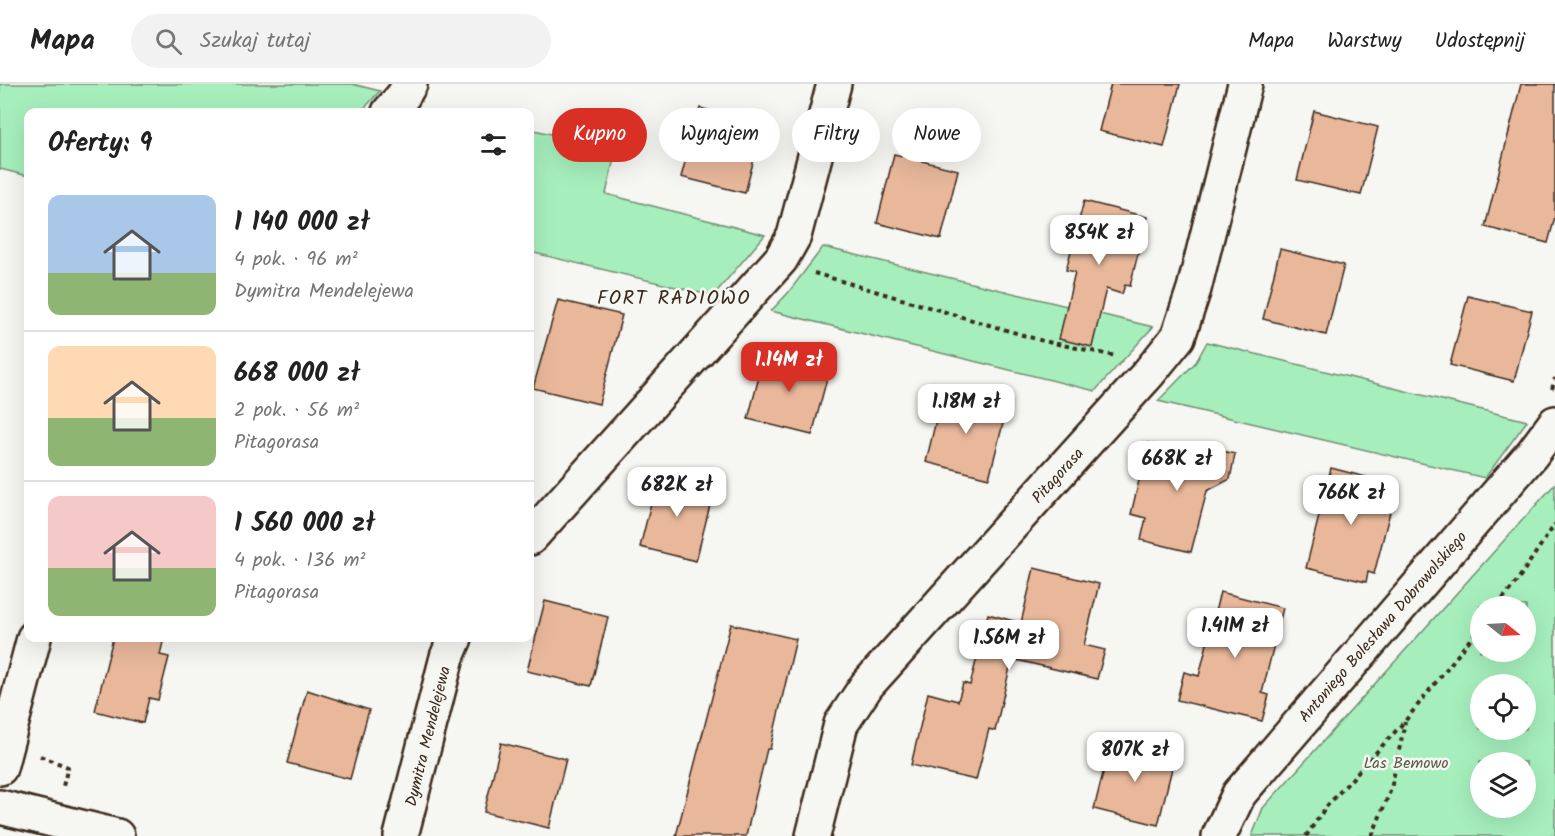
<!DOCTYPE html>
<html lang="pl">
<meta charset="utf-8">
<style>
body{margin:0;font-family:Kalam,sans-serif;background:#f2f2f2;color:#222;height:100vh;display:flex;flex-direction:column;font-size:22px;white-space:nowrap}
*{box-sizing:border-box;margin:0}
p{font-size:20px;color:#767676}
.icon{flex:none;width:33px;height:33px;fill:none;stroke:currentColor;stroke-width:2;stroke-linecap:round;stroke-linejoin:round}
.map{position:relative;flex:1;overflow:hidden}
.details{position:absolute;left:24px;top:24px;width:510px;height:534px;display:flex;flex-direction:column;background:#fff;border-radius:12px;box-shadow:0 6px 24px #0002}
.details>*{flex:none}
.banner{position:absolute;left:552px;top:24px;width:570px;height:54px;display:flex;gap:12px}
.needle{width:39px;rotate:108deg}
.buttons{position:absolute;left:1470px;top:512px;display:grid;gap:12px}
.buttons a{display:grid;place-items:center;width:66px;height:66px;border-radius:50%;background:#fff;box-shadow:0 6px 24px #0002;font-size:30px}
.price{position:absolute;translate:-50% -51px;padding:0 14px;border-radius:12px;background:#fff;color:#222;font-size:20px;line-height:39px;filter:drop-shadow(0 2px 3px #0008)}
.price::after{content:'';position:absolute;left:50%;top:36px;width:18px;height:14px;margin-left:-9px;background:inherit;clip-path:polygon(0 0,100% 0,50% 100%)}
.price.selected{background:#d93025;color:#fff}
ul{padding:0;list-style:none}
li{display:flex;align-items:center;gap:18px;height:150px;padding:0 24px}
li+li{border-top:2px solid #e0e0e0}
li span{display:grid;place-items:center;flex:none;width:168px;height:120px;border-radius:12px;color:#555}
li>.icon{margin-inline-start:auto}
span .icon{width:72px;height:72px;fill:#fffc;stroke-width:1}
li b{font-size:26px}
h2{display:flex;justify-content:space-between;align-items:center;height:72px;padding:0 24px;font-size:26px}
.pill{padding:0 21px;border-radius:27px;background:#fff;box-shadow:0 6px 24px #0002;font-size:21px;line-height:54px}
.pill.selected{background:#d93025;color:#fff}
header{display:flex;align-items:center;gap:36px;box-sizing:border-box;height:84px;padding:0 30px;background:#fff;border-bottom:2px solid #e0e0e0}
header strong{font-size:28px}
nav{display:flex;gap:33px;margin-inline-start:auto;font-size:21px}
.search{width:420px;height:54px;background:#f2f2f2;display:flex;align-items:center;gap:15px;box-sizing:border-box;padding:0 21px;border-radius:33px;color:#767676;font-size:22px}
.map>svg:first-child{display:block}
.green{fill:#a6efbd;stroke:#708c6e;stroke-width:1.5;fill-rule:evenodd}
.building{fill:#e9b89b;stroke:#3b2a1e;stroke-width:1.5}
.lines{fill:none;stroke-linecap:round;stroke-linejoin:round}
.street-casing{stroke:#3b2a1e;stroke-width:38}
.path{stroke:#3b2a1e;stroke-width:4;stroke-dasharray:4.5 4.5;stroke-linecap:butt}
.street{stroke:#f6f6f2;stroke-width:33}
.labels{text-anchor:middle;stroke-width:5;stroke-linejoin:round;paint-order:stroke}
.street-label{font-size:16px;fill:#3b2a1e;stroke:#f6f6f2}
.park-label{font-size:16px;fill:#565b46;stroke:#f6f6f2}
.quarter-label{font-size:20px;letter-spacing:1.5px;fill:#3b2a1e;stroke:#f6f6f2}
</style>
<header>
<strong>Mapa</strong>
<div class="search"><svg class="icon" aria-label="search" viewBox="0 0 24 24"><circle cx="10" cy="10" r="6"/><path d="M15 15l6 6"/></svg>Szukaj tutaj</div>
<nav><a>Mapa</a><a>Warstwy</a><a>Udostępnij</a></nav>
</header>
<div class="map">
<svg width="1555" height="752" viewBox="0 0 1555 752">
<rect width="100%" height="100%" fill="#f6f6f2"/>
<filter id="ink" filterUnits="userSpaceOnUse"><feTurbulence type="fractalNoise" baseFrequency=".0167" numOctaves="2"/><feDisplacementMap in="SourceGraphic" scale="12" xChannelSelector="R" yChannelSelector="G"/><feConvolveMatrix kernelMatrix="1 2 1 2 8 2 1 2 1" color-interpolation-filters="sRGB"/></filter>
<g filter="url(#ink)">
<g class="green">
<path d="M 0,0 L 352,0 L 380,7 L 361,28 L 28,28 L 28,92 L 0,85 Z"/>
<path d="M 530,45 L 616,65 L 606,110 L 765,151 L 713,212 L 530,168 Z"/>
<path d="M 823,163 L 1153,243 L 1095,307 L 771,227 L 788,209 Z"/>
<path d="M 1207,258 L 1527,337 L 1485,394 L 1158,317 L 1196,278 Z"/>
<path d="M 1555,400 L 1555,752 L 1252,752 L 1263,724 ZM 1480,522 L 1526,522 L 1526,567 L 1480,567 ZM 1480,600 L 1526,600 L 1526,645 L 1480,645 ZM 1480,678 L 1526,678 L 1526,723 L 1480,723 Z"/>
</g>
<g class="building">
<path d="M 1111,0 L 1180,0 L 1164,63 L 1099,47 Z"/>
<path d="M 1521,0 L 1555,0 L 1555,133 L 1548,159 L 1485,143 Z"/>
<path d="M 700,24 L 763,41 L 745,109 L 681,93 Z"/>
<path d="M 1314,27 L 1378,43 L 1361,111 L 1297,96 Z"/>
<path d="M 894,70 L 958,86 L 941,155 L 877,139 Z"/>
<path d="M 1084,117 L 1147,133 L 1130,202 L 1125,201 L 1122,210 L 1106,205 L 1092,263 L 1059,255 L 1075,188 L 1066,186 Z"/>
<path d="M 1280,165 L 1344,181 L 1326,251 L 1263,235 Z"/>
<path d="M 1468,212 L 1532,227 L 1514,297 L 1450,281 Z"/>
<path d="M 558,216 L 622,231 L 599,320 L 533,304 Z"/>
<path d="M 766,266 L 830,283 L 812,351 L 748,335 Z"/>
<path d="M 943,307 L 1007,324 L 989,394 L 926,378 Z"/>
<path d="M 1148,359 L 1198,370 L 1200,362 L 1235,370 L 1230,395 L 1207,407 L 1191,468 L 1141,456 L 1146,434 L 1131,430 Z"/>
<path d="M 1331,384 L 1397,401 L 1374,490 L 1368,488 L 1366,498 L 1306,484 Z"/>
<path d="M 658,391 L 714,405 L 696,477 L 640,463 Z"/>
<path d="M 1034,484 L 1099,500 L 1084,561 L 1105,566 L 1097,595 L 1012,575 L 995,647 L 989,645 L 976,696 L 911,681 L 928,609 L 958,617 L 963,599 L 970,601 L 988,530 L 1021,539 Z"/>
<path d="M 1220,508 L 1283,524 L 1262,609 L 1269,611 L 1262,637 L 1177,616 L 1184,588 L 1199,592 Z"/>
<path d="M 545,517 L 608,533 L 591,602 L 527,587 Z"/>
<path d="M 731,540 L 796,555 L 770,665 L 767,665 L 746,752 L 676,752 Z"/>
<path d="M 113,554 L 164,554 L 160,571 L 169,573 L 158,616 L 149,614 L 143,639 L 95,627 Z"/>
<path d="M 307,606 L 369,626 L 350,695 L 287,679 Z"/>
<path d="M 1111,657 L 1175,672 L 1158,741 L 1094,725 Z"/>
<path d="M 501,659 L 566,675 L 549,744 L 484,728 Z"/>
</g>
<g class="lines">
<defs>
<g id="street">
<path d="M 389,28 L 403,12 L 410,0"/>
<path d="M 530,454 L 781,175 L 794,152 L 834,0"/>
<path d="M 0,684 L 34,554"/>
<path d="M 0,723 L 117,752"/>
<path d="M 401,752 L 447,573 L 455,554"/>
<path d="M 813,752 L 841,640 L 867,601 L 1148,290 L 1178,253 L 1194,205 L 1245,0"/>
<path d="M 1219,752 L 1239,710 L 1532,370 L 1555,339"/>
</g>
</defs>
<use href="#street" class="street-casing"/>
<g class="path">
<path d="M 814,189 L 1043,257 L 1116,272"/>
<path d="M 1552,305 L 1555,294"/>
<path d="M 1497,522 L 1517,497 L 1555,440"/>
<path d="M 40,672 L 68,683 L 63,702"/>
<path d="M 1306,752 L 1326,723 L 1405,637 L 1480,543"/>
<path d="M 1372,752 L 1391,705 L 1405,638"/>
</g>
<use href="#street" class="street"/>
</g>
</g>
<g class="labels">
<g class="street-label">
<text transform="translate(1057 391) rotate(-48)" y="6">Pitagorasa</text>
<text transform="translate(1382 542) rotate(-49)" y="6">Antoniego Bolesława Dobrowolskiego</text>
<text transform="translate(427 652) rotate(-76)" y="6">Dymitra Mendelejewa</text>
</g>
<g class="park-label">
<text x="1406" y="684">Las Bemowo</text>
</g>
<g class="quarter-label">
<text x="674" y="220">FORT RADIOWO</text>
</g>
</g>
</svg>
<div class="buttons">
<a><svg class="needle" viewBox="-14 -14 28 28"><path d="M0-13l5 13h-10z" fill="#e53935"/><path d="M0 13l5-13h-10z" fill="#767676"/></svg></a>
<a><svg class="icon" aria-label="locate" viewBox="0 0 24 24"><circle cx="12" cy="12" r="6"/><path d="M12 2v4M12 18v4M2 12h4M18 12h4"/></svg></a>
<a><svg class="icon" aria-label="layers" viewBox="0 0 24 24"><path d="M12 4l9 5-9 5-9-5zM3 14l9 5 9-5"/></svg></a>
</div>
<b class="price" style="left:1099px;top:182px">854K zł</b>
<b class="price selected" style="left:789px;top:309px">1.14M zł</b>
<b class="price" style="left:966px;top:351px">1.18M zł</b>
<b class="price" style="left:1177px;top:408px">668K zł</b>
<b class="price" style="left:677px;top:434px">682K zł</b>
<b class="price" style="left:1351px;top:442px">766K zł</b>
<b class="price" style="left:1235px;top:575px">1.41M zł</b>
<b class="price" style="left:1009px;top:587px">1.56M zł</b>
<b class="price" style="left:1135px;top:699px">807K zł</b>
<div class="banner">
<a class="pill selected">Kupno</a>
<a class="pill">Wynajem</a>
<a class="pill">Filtry</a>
<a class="pill">Nowe</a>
</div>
<section class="details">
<h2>Oferty: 9<svg class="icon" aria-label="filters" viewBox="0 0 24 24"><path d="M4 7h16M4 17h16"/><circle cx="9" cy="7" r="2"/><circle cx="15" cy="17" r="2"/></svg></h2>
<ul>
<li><span style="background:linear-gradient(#a9c7e8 65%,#8fb573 0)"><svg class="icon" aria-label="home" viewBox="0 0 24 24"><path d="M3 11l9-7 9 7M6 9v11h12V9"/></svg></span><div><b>1 140 000 zł</b><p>4 pok. · 96 m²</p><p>Dymitra Mendelejewa</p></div></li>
<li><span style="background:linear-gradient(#ffd9b3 60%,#8fb573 0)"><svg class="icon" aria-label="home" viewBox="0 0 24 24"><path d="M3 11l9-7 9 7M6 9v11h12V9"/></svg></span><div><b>668 000 zł</b><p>2 pok. · 56 m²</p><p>Pitagorasa</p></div></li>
<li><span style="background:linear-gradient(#f6c9c9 60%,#8fb573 0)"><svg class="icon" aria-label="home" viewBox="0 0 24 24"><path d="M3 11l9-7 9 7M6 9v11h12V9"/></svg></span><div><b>1 560 000 zł</b><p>4 pok. · 136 m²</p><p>Pitagorasa</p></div></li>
</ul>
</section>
</div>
